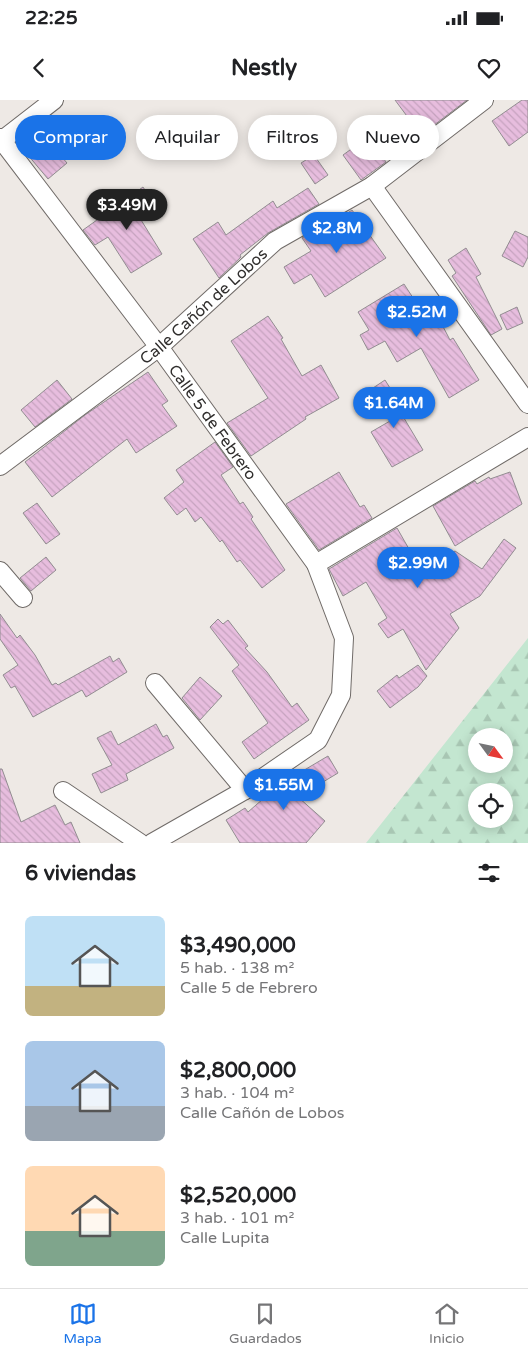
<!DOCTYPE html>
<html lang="es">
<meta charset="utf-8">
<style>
body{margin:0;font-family:"Varela Round",sans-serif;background:#f6f6f6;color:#202124;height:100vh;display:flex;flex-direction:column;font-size:19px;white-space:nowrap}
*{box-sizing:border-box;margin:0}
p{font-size:16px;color:#757577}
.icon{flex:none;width:28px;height:28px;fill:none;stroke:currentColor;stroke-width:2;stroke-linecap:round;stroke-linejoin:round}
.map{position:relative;height:743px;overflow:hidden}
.side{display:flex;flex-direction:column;background:#fff;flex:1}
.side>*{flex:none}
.top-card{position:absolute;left:15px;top:15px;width:499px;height:45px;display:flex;gap:10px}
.needle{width:32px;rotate:123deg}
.buttons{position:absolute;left:468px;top:628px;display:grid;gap:10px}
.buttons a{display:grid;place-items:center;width:45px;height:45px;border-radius:50%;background:#fff;box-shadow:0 2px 12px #0003;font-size:25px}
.price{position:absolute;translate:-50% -42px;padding:0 11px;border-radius:18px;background:#1a73e8;color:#fff;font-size:16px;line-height:32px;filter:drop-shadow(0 1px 2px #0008)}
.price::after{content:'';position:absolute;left:50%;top:30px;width:15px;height:11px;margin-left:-8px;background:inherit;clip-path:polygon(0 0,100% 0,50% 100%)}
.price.active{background:#222;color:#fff}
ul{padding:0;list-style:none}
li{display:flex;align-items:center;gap:15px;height:125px;padding:0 25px}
li span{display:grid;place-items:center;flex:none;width:140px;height:100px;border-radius:8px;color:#555}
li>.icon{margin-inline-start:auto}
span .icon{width:60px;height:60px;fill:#fffc;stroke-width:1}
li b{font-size:21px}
h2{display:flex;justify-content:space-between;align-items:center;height:60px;padding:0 25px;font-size:21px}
.pill{padding:0 18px;border-radius:22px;background:#fff;box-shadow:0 2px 12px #0003;font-size:18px;line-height:45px}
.pill.active{background:#1a73e8;color:#fff}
.status{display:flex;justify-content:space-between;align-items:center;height:35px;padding:0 25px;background:#fff;direction:ltr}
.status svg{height:14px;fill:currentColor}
header{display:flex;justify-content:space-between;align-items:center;height:65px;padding:0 25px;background:#fff;font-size:22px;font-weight:800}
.tab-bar{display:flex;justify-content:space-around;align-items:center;height:70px;border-top:1px solid #e0e0e0;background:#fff;font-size:14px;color:#757577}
.tab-bar a{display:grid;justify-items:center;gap:2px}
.tab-bar .active{color:#1a73e8}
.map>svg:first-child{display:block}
.forest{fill:url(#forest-firs);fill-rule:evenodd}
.building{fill:url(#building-back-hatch);stroke:#928d91}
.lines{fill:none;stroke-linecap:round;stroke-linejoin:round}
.minor-casing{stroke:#706b68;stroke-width:20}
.minor{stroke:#fff;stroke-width:18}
.labels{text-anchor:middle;stroke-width:4.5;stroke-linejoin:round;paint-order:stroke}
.street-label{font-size:16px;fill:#302e2d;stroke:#fbf6f2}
</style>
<div class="status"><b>22:25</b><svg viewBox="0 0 49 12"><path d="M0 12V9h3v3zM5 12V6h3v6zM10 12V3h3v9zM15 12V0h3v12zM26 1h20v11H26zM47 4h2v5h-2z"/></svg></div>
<header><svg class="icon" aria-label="back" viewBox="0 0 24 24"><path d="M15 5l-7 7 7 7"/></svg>Nestly<svg class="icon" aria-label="heart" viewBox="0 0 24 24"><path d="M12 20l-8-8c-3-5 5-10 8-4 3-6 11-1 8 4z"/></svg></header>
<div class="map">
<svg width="528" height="743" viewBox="0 0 528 743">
<defs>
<pattern id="forest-firs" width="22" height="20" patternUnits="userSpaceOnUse" patternTransform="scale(1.25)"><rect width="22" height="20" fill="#c3e6d0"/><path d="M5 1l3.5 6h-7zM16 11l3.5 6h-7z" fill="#a8c6b3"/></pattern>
<pattern id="building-back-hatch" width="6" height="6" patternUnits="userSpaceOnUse" patternTransform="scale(1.25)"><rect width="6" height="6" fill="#e7bdde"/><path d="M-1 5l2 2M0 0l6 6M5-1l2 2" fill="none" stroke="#c6a3bf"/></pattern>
</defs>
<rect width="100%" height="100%" fill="#eee9e5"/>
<path class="forest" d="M 528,538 L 528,743 L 366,743 ZM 476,636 L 504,636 L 504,664 L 476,664 ZM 476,691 L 504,691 L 504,719 L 476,719 Z"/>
<g class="building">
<path d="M 395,0 L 467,0 L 421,35 Z"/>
<path d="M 522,0 L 528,0 L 528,32 L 509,46 L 492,21 Z"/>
<path d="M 36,27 L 67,63 L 48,79 L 17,42 Z"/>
<path d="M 368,37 L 386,62 L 361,80 L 343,55 Z"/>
<path d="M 314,55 L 328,75 L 315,84 L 301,63 Z"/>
<path d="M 143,87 L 154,104 L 138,115 L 162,154 L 131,173 L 108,137 L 95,145 L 83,130 Z"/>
<path d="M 308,88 L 319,104 L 268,133 L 240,155 L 241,157 L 219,178 L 193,139 L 218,122 L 226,135 L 273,101 L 277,108 Z"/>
<path d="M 352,110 L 386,158 L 325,197 L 311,174 L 294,184 L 284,167 L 311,151 L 302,138 L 330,122 L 331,124 Z"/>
<path d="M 515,131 L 528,137 L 528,157 L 523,167 L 502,156 Z"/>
<path d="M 466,148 L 481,174 L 476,177 L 502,229 L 491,235 L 452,176 L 456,173 L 448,160 Z"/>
<path d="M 404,184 L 417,204 L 434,219 L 438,217 L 450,240 L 453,238 L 479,280 L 449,298 L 421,248 L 397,262 L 385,241 L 368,250 L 360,235 L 369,230 L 358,212 Z"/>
<path d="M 517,207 L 523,223 L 507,230 L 500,215 Z"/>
<path d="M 268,216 L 283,238 L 281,239 L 302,276 L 321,265 L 339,298 L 305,317 L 306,319 L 251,356 L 227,323 L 268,298 L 231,241 Z"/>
<path d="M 148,272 L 168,301 L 162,305 L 177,326 L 136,353 L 127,339 L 52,397 L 25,362 L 85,315 Z"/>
<path d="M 57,280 L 72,299 L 35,327 L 21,310 Z"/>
<path d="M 385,280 L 395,296 L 392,298 L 423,350 L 392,367 L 371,332 L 390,321 L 370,290 Z"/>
<path d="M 215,342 L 233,367 L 221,375 L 240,404 L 243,402 L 253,417 L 251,419 L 285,470 L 262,488 L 240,460 L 237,462 L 222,440 L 220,442 L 201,417 L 195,422 L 186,408 L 177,415 L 164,398 L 184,382 L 176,370 Z"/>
<path d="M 339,372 L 360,407 L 364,405 L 372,418 L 319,450 L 286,404 Z"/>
<path d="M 510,372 L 522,404 L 455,446 L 433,406 L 475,381 L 477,384 L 489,377 L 490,379 Z"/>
<path d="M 37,403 L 60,434 L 46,444 L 23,413 Z"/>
<path d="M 397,428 L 421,470 L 455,451 L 482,469 L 504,439 L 516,448 L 480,496 L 450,514 L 459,528 L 426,570 L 403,529 L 388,538 L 378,524 L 387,518 L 366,482 L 343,496 L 329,469 Z"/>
<path d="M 46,457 L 56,470 L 31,491 L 20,478 Z"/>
<path d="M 0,514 L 17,538 L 20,535 L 35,555 L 52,585 L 56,583 L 58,585 L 110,556 L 113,562 L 119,558 L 127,572 L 86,597 L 82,590 L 33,617 L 15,586 L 11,588 L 3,575 L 18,565 L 0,539 Z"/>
<path d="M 218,519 L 223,524 L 228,520 L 248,546 L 245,548 L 267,572 L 292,607 L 297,603 L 309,620 L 254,659 L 242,642 L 268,623 L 232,571 L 239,565 L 210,527 Z"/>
<path d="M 418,565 L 427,576 L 418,587 L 390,608 L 377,591 L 397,575 L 399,578 Z"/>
<path d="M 200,577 L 222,596 L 200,620 L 182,598 Z"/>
<path d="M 156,624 L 163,637 L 167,635 L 174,648 L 126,674 L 128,680 L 101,693 L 92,674 L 112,665 L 97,638 L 111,631 L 118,645 Z"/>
<path d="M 328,656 L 338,673 L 298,697 L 325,721 L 306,743 L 240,743 L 226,720 L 245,708 L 248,712 L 279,685 Z"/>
<path d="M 0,669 L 2,669 L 21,722 L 55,705 L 65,725 L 71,722 L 80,743 L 0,743 Z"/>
</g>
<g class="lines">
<defs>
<g id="minor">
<path id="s1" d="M 0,38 L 159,247 L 316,464 L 344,538 L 341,595 L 318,640 L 245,690 L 152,743"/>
<path d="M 0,42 L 54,0"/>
<path d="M 372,86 L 528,304"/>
<path id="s2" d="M 0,366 L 159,247 L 275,141 L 372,86 L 484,0"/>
<path d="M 316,464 L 528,337"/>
<path d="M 0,471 L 23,498"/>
<path d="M 155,583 L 245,690"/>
<path d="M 63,691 L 140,743"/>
</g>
</defs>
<use href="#minor" class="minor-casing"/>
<use href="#minor" class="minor"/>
</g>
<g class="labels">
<g class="street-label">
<text dy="6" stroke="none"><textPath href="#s2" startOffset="259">Calle Cañón de Lobos</textPath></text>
<text dy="6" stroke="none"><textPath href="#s1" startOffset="355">Calle 5 de Febrero</textPath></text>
</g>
</g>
</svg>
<div class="buttons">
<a><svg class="needle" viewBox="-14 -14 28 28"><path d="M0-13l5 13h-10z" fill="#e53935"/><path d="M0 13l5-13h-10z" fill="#757577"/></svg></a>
<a><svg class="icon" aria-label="locate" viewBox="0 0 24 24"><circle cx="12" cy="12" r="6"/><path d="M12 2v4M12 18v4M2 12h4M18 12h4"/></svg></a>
</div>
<b class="price active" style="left:127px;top:131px">$3.49M</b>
<b class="price" style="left:337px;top:154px">$2.8M</b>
<b class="price" style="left:417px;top:238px">$2.52M</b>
<b class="price" style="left:394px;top:329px">$1.64M</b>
<b class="price" style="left:418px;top:489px">$2.99M</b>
<b class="price" style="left:284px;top:711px">$1.55M</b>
<div class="top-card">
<a class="pill active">Comprar</a>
<a class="pill">Alquilar</a>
<a class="pill">Filtros</a>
<a class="pill">Nuevo</a>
</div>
</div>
<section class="side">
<h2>6 viviendas<svg class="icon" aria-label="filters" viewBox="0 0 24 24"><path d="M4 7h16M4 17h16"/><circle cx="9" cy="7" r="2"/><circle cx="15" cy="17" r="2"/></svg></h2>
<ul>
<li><span style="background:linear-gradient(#bfe0f5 70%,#c2b280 0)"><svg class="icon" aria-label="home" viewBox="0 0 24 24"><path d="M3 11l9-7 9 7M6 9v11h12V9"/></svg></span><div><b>$3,490,000</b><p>5 hab. · 138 m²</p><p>Calle 5 de Febrero</p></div></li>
<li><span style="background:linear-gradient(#a9c7e8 65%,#9aa5b1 0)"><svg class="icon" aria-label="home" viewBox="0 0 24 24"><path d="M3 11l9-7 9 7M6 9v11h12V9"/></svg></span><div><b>$2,800,000</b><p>3 hab. · 104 m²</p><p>Calle Cañón de Lobos</p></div></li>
<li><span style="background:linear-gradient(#ffd9b3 65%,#7fa58c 0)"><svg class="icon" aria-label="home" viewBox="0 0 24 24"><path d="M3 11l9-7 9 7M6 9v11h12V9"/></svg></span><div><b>$2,520,000</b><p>3 hab. · 101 m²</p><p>Calle Lupita</p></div></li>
</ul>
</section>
<nav class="tab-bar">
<a class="active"><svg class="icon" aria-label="map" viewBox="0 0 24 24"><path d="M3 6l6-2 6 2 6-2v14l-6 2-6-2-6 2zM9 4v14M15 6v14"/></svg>Mapa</a>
<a><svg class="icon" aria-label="saved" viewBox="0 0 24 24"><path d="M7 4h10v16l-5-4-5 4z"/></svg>Guardados</a>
<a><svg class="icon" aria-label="home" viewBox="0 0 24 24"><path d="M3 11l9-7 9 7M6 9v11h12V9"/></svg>Inicio</a>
</nav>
